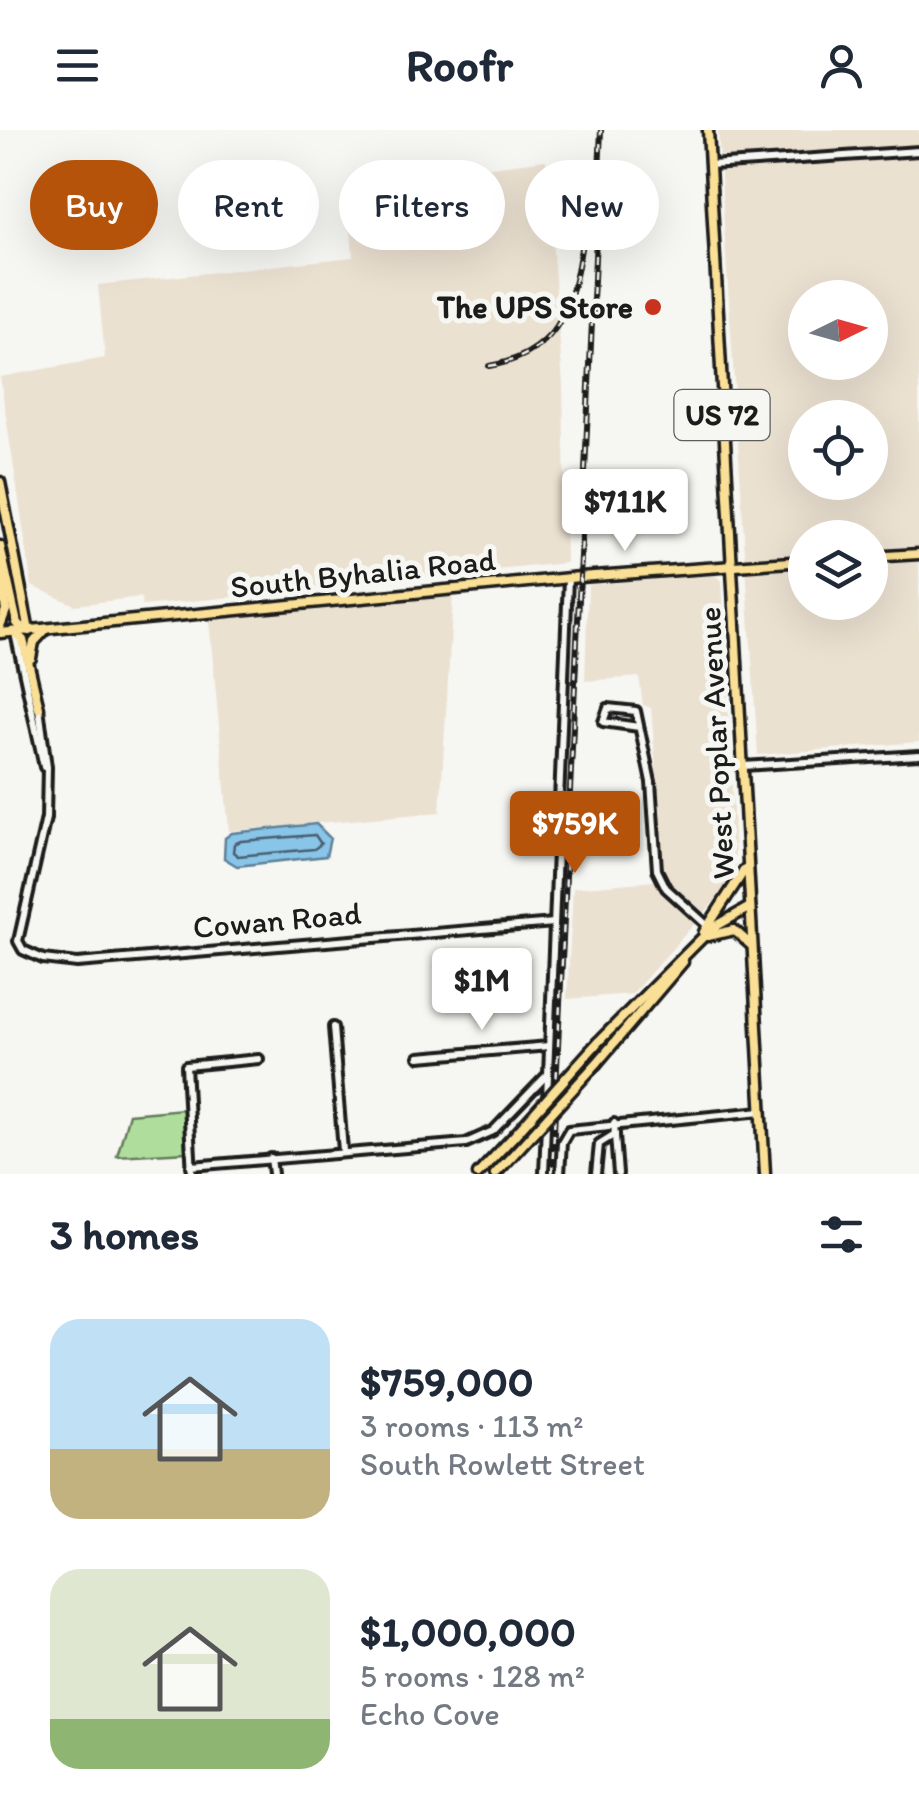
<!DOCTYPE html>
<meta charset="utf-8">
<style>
body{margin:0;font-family:Itim,sans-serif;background:#f6f6f7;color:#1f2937;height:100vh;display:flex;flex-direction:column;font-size:38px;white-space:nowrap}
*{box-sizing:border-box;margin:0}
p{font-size:32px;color:#747a83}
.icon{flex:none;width:55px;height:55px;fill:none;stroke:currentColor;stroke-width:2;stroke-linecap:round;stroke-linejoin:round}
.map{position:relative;height:1044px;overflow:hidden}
.details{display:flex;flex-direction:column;background:#fff;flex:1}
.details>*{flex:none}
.banner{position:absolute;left:30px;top:30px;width:860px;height:90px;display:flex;gap:20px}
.needle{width:65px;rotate:85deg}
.fabs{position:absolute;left:788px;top:150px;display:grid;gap:20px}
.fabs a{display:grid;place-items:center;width:100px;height:100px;border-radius:50%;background:#fff;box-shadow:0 10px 40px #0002;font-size:50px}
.price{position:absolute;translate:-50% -85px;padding:0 22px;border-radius:10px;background:#fff;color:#222;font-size:32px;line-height:65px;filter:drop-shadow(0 2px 5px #0008)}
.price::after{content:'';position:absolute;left:50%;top:60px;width:30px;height:22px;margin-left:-15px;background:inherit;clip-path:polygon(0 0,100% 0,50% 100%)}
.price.on{background:#b45309;color:#fff}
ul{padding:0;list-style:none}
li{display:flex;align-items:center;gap:30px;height:250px;padding:0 50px}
li span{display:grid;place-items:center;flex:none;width:280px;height:200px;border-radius:30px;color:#555}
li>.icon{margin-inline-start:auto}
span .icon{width:120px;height:120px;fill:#fffc;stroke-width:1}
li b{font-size:42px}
h2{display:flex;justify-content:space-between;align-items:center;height:120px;padding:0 50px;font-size:42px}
.pill{padding:0 35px;border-radius:45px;background:#fff;box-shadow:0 10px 40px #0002;font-size:35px;line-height:90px}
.pill.on{background:#b45309;color:#fff}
header{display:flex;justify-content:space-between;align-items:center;height:130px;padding:0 50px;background:#fff;font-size:45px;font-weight:800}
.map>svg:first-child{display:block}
.built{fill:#ebe1d1;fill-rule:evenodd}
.green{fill:#aedd9c;stroke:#657c5c;stroke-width:2.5}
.water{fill:#89c4e9;stroke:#5d8197;stroke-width:2.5}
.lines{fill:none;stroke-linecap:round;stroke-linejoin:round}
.shore{stroke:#485f6e;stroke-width:2.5}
.minor-casing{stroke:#1c1c1c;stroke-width:14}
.major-casing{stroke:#1c1c1c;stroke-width:15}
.minor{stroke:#f6f6f2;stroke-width:6}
.major{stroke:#fadf96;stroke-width:8}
.rail-casing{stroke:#1c1c1c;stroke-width:6}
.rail{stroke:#f6f6f2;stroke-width:2.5;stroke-dasharray:8;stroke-linecap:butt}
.major-bridge-casing{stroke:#1c1c1c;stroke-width:15;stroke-linecap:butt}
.major-bridge{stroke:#fadf96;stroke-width:8}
.poi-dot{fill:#c8321e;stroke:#f6f6f2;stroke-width:4}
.labels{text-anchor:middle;stroke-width:10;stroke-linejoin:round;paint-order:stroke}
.shield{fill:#f6f6f2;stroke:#5d5d5c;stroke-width:2.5}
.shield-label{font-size:30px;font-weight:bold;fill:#1c1c1c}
.poi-label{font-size:32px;font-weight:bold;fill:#1c1c1c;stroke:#f6f6f2;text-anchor:end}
.street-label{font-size:32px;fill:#1c1c1c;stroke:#f6f6f2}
</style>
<header><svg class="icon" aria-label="menu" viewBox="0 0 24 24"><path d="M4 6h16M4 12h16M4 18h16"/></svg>Roofr<svg class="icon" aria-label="person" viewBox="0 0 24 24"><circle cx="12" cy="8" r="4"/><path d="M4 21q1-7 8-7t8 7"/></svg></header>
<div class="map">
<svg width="919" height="1044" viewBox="0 0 919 1044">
<rect width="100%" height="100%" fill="#f6f6f2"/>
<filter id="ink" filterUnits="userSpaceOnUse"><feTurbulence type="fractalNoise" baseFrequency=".01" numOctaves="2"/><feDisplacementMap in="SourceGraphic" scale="20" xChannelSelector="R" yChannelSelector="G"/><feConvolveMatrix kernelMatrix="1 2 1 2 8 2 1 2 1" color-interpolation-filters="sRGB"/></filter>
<g filter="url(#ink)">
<g class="built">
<path d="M 718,0 L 919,0 L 919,612 L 758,625 ZM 805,168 L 870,168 L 870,232 L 805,232 ZM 805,288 L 870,288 L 870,352 L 805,352 ZM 805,408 L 870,408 L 870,472 L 805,472 Z"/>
<path d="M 546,30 L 563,255 L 566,433 L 143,476 L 141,467 L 75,475 L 32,456 L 0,247 L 105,228 L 98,155 L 353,127 L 348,55 Z"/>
<path d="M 715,445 L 722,451 L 736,747 L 632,864 L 567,869 L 573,758 L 665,750 L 651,578 L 643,575 L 639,547 L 585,551 L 588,455 Z"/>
<path d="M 453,466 L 440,682 L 229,701 L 209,490 Z"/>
</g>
<path class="green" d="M 183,979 L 187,1022 L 117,1026 L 129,984 Z"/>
<path class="water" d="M 316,694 L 330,708 L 326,726 L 237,736 L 224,728 L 225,708 L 232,703 Z"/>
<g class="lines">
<path class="shore" d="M 315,705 L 321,714 L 314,719 L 238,726 L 233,722 L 234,714 L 241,711 Z"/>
<defs>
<g id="minor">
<path d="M 710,35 L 919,21"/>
<path d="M 15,503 L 44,637"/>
<path d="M 39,578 L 47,637 L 46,688 L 18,811 L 23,820 L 43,829 L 77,833 L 554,793"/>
<path d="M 639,597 L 603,592 L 608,578 L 636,581 L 651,652 L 657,740 L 666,758 L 711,799"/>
<path d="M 743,636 L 919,625"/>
<path d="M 333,897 L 343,1021"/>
<path d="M 419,927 L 549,916"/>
<path d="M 614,993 L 618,1044"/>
<path d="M 271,1028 L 273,1044"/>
<path d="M 191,1036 L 466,1013 L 493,1001 L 547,945"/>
<path d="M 192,1044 L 186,936 L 259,929"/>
<path d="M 544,1044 L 568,448"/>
<path d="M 560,1044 L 562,1012 L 569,1000 L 762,981"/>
<path d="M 596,1044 L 599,1014 L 615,1004"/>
</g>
<g id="major">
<path d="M 708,0 L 765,1044"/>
<path d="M 0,352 L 29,501"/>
<path d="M 0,416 L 17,493 L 24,500"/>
<path d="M 870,427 L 919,424"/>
<path d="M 0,444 L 6,480 L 0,496"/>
<path d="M 14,502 L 23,510 L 39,578"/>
<path d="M 0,503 L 580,447 L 805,431"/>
<path d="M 31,528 L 34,512 L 46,499"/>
<path d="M 704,802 L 745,739"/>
<path d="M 708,806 L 734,800 L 751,815"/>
<path d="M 598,912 L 711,799 L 750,777"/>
<path d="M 597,933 L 683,832"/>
<path d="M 478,1044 L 513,1007"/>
<path d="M 495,1044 L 512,1026"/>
</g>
</defs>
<use href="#minor" class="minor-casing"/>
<use href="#major" class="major-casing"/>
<use href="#minor" class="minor"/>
<use href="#major" class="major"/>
<defs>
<g id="rail">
<path d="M 489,236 C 567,223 574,165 584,99"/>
<path d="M 552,1044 L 601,0"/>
</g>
</defs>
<use href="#rail" class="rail-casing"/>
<use href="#rail" class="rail"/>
<defs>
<g id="major-bridge">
<path d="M 513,1007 L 598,912"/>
<path d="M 512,1026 L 597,933"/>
</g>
</defs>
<use href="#major-bridge" class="major-bridge-casing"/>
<use href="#major-bridge" class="major-bridge"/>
</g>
</g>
<circle class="poi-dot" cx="653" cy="177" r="10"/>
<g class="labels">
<rect class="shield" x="674.5" y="260" width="95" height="50" rx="8"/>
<g class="shield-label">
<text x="722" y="295">US 72</text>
</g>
<g class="poi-label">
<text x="633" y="188">The UPS Store</text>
</g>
<g class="street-label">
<text transform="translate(363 443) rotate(-6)" y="11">South Byhalia Road</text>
<text transform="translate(716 613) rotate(-93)" y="11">West Poplar Avenue</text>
<text transform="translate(277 790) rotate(-5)" y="11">Cowan Road</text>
</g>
</g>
</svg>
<div class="fabs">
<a><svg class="needle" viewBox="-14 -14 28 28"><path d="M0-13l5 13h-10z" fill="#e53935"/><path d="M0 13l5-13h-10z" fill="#747a83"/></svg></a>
<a><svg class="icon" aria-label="locate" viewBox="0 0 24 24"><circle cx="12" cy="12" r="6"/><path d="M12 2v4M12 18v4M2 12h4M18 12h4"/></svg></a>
<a><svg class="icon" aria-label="layers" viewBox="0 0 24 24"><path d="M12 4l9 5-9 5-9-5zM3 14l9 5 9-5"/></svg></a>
</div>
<b class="price" style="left:625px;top:424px">$711K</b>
<b class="price on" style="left:575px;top:746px">$759K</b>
<b class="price" style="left:482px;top:903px">$1M</b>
<div class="banner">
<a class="pill on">Buy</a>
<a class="pill">Rent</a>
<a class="pill">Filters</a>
<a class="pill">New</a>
</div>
</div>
<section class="details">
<h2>3 homes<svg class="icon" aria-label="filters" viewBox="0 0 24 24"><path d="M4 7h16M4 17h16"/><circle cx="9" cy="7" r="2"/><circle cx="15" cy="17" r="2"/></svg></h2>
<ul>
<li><span style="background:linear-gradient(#bfe0f5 65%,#c2b280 0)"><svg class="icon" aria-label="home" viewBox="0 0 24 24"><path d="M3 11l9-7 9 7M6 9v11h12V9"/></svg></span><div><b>$759,000</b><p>3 rooms · 113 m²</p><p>South Rowlett Street</p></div></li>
<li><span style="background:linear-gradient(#dfe7d0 75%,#8fb573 0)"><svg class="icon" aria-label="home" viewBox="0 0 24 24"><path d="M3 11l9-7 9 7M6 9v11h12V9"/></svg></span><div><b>$1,000,000</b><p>5 rooms · 128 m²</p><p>Echo Cove</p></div></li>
</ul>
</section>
